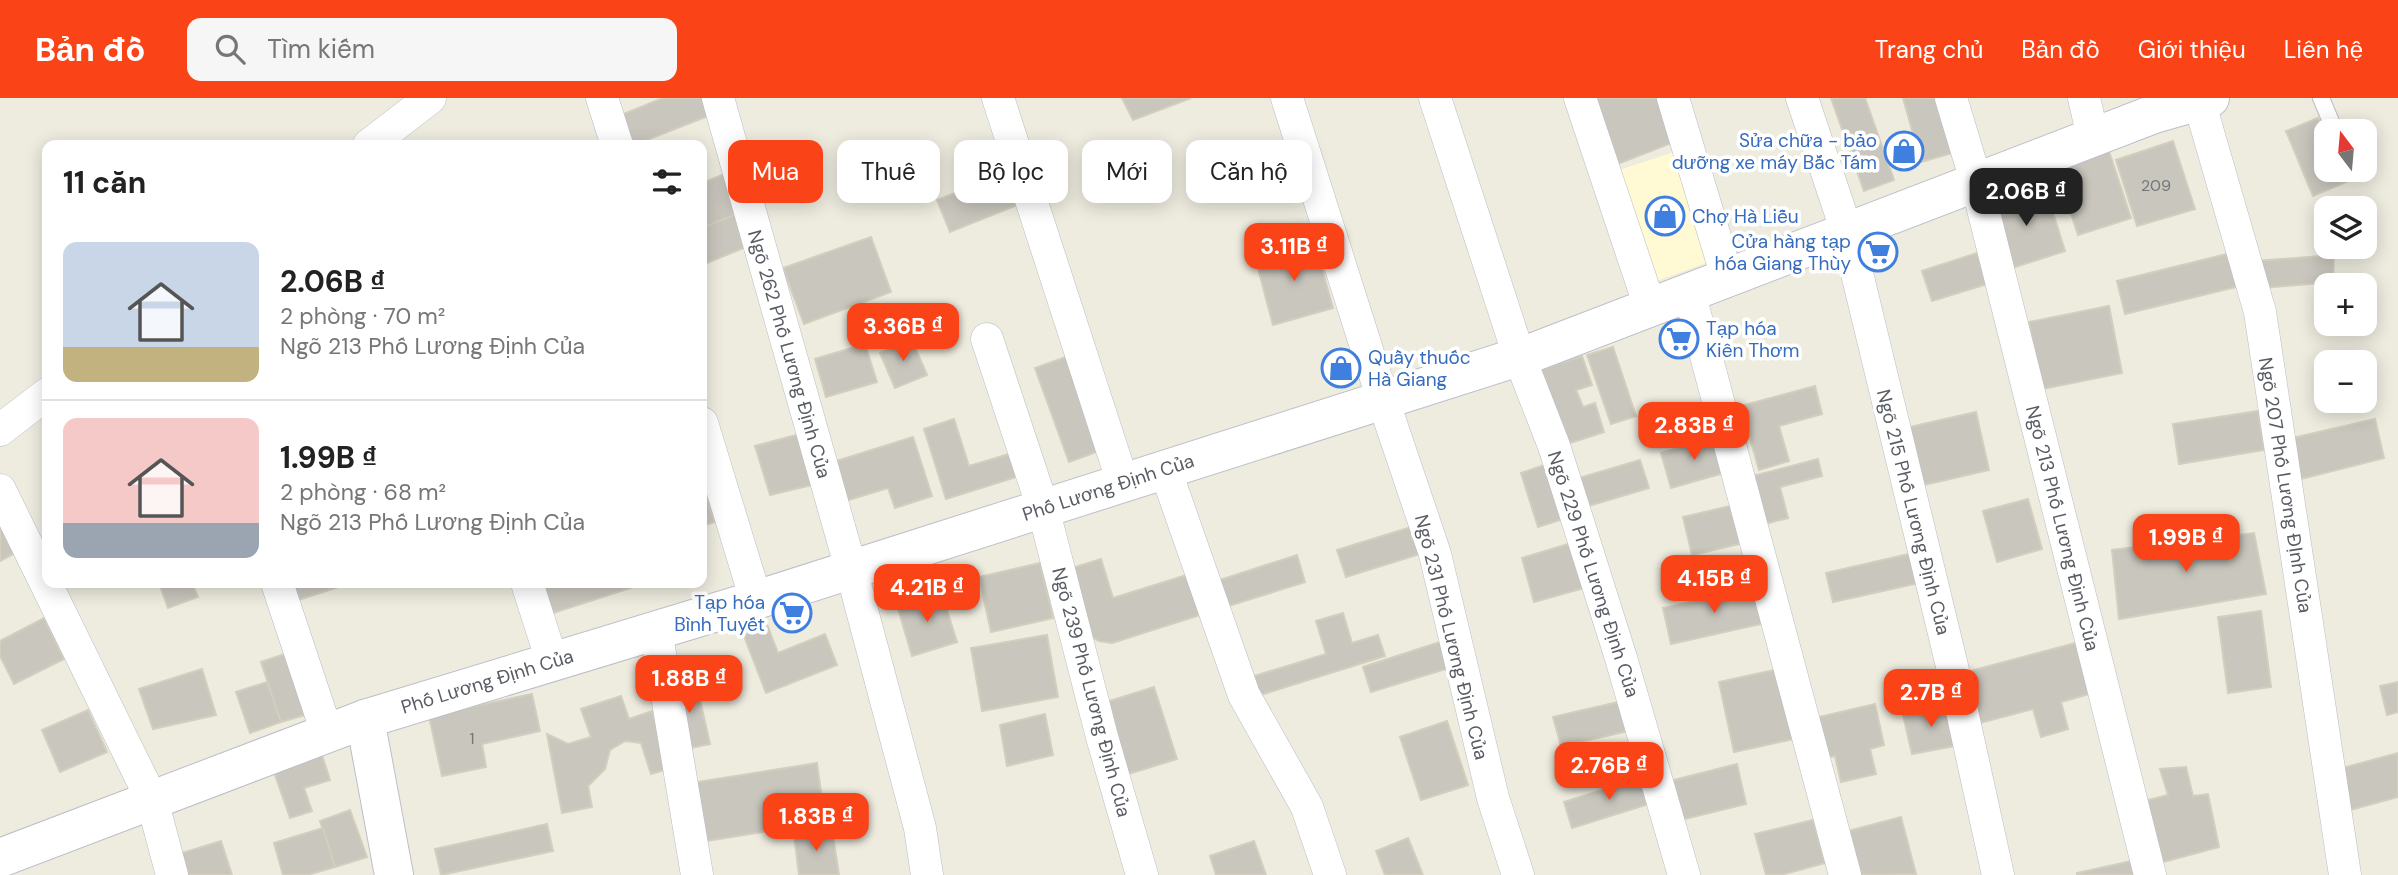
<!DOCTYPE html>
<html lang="vi">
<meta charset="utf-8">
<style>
body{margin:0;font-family:"DM Sans",sans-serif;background:#f6f6f6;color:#222;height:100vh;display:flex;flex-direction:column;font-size:26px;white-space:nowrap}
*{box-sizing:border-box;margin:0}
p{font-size:23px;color:#767676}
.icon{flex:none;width:38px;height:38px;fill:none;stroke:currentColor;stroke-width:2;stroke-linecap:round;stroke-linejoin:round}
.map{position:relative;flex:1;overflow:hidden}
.panel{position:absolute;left:42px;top:42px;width:665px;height:448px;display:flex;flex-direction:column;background:#fff;border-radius:14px;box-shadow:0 4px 18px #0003}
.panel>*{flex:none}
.hud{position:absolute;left:728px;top:42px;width:665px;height:63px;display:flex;gap:14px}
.needle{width:46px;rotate:344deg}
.buttons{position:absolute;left:2314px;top:21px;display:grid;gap:14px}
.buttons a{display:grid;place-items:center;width:63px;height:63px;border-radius:14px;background:#fff;box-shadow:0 4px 18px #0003;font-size:35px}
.price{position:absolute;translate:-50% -60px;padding:0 16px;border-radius:14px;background:#fb4318;color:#fff;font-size:23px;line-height:46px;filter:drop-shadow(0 2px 4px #0008)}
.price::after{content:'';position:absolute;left:50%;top:42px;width:21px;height:16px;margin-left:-10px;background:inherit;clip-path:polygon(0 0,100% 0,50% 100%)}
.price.current{background:#222;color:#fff}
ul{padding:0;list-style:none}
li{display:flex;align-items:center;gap:21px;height:175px;padding:0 21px}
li+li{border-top:2px solid #e0e0e0}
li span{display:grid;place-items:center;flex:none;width:196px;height:140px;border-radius:14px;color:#555}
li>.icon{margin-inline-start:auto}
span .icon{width:84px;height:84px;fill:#fffc;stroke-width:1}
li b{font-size:30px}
h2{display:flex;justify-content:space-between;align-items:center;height:84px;padding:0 21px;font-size:30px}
.pill{padding:0 24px;border-radius:14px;background:#fff;box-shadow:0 4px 18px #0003;font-size:24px;line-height:63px}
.pill.current{background:#fb4318;color:#fff}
header{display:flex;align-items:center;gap:42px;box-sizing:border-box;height:98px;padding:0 35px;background:#fb4318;color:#fff}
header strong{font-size:33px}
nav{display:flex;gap:38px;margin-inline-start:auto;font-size:24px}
.search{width:490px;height:63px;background:#f6f6f6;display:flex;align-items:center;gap:18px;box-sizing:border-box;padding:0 24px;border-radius:14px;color:#767676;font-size:26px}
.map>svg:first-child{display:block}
.commercial{fill:#fffad3}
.building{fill:#c8c6bd;stroke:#d3cebd;stroke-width:2}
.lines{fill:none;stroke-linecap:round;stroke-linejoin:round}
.service-casing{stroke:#babdc3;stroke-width:18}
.minor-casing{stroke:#babdc3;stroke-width:33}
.secondary-casing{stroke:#bdbfc8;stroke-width:40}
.service{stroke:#fff;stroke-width:16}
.minor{stroke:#fff;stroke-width:32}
.secondary{stroke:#fff;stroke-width:38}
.labels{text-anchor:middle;stroke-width:7;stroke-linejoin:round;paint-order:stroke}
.number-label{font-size:16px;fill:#74767a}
.shop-label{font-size:19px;fill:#366cbe;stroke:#fff;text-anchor:end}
.street-label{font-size:19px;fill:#585c63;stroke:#fff}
</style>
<header>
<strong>Bản đồ</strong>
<div class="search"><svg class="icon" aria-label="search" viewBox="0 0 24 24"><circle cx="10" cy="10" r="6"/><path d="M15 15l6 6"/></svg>Tìm kiếm</div>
<nav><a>Trang chủ</a><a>Bản đồ</a><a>Giới thiệu</a><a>Liên hệ</a></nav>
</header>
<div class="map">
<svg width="2398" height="777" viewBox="0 0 2398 777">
<rect width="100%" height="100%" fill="#eeecdf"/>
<path class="commercial" d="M 1683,51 L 1720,160 L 1648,186 L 1610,75 Z"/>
<g class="building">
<path d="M 663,0 L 704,0 L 711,17 L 634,47 L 621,17 Z"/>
<path d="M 1122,0 L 1191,0 L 1133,22 Z"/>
<path d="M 1590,0 L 1666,0 L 1682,41 L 1615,67 Z"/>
<path d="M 1831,0 L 1865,0 L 1894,82 L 1864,93 Z"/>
<path d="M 1903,0 L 1937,0 L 1952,55 L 1921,64 Z"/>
<path d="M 2318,20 L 2326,38 L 2326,72 L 2340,72 L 2346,84 L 2313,98 L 2286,33 Z"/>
<path d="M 2173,43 L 2195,111 L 2137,128 L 2116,62 Z"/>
<path d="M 2107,47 L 2131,120 L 2078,137 L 2054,64 Z"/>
<path d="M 1019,70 L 1027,103 L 950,134 L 937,102 Z"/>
<path d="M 727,75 L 742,114 L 702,130 L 702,85 Z"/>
<path d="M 2045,89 L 2065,153 L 2006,172 L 1986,108 Z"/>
<path d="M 742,114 L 751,147 L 702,167 L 702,130 Z"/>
<path d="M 871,139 L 891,194 L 804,226 L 783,170 Z"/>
<path d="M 1314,142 L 1333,210 L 1273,227 L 1255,159 Z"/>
<path d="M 1977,155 L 1987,186 L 1932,203 L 1922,173 Z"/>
<path d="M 2231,155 L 2240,188 L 2125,216 L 2117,183 Z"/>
<path d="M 2334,157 L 2333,184 L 2261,190 L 2255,163 Z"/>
<path d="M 2109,208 L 2122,275 L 2042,291 L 2029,224 Z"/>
<path d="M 911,240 L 927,277 L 895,290 L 880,255 Z"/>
<path d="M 865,246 L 877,284 L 826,299 L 815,261 Z"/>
<path d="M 1613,249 L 1636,318 L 1611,326 L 1587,257 Z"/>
<path d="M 1071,257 L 1105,351 L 1069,364 L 1035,270 Z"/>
<path d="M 1582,258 L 1592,287 L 1576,292 L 1583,309 L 1595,305 L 1604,334 L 1561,348 L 1536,273 Z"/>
<path d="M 1815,288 L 1822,316 L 1779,328 L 1789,363 L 1759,372 L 1741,308 Z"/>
<path d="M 2258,313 L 2264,352 L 2179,366 L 2173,326 Z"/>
<path d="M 1976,314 L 1989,372 L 1915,389 L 1901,331 Z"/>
<path d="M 954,321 L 969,368 L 1019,353 L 1026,376 L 946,401 L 924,331 Z"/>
<path d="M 2375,321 L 2384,360 L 2293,383 L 2288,341 Z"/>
<path d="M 804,335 L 820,385 L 770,397 L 755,348 Z"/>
<path d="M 913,339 L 932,398 L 895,410 L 888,390 L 839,405 L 827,366 Z"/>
<path d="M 1717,339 L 1727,374 L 1671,390 L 1661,355 Z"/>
<path d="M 1818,361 L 1822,378 L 1780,389 L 1788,420 L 1761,427 L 1749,379 Z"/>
<path d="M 1640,362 L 1649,390 L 1585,409 L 1576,381 Z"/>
<path d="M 1550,365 L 1566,420 L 1538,429 L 1521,375 Z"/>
<path d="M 703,389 L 715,424 L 702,428 L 702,390 Z"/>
<path d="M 2028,401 L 2042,451 L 1997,464 L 1983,413 Z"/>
<path d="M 1739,406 L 1748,444 L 1692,457 L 1683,419 Z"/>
<path d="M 1421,426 L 1429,453 L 1346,479 L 1337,452 Z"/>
<path d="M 0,427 L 15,455 L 0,463 Z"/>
<path d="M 2254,435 L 2266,496 L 2119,521 L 2112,452 Z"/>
<path d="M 1578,443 L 1591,488 L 1534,504 L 1522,460 Z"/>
<path d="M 1913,455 L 1919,485 L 1833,504 L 1826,475 Z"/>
<path d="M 1297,457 L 1305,484 L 1222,510 L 1214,484 Z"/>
<path d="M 1101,461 L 1113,500 L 1193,475 L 1206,515 L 1112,545 L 1099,543 L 1083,535 L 1063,473 Z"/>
<path d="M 1040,465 L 1053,520 L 991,534 L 979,479 Z"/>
<path d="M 159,485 L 192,485 L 198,499 L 168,510 Z"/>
<path d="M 289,485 L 351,485 L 295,503 Z"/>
<path d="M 533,485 L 632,485 L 633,489 L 544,518 Z"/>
<path d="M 1758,489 L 1765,525 L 1671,546 L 1663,510 Z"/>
<path d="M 941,493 L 957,544 L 912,558 L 897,507 Z"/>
<path d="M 2261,513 L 2271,589 L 2228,595 L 2218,519 Z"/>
<path d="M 1343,515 L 1352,545 L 1378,537 L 1385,558 L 1254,599 L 1248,580 L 1326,556 L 1316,523 Z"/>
<path d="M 44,520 L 64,561 L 14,586 L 0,558 L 0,543 Z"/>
<path d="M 765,521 L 778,555 L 825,536 L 837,567 L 766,595 L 741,530 Z"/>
<path d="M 1047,537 L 1058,599 L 982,613 L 971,550 Z"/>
<path d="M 1446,542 L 1455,568 L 1371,594 L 1363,569 Z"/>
<path d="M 2083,543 L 2096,594 L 2061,604 L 2068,631 L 2041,639 L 2033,611 L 1976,626 L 1963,575 Z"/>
<path d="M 288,555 L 308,616 L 281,624 L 261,564 Z"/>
<path d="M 1783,570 L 1798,640 L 1734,654 L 1719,584 Z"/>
<path d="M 202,571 L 216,617 L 153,631 L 139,591 Z"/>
<path d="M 695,580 L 710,646 L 681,652 L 669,586 Z"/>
<path d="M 267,584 L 281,624 L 250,635 L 236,594 Z"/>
<path d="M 2398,584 L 2398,614 L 2387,617 L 2380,588 Z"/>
<path d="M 1154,589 L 1177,661 L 1122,678 L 1100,606 Z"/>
<path d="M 532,596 L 540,633 L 482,646 L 486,669 L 442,678 L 429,618 Z"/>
<path d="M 621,598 L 629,621 L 652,613 L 671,670 L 651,676 L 641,645 L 625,643 L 610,652 L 605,671 L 588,688 L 592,709 L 562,715 L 547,636 L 568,646 L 591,639 L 581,611 Z"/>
<path d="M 1640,599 L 1647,629 L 1561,648 L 1553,619 Z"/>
<path d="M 1948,605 L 1960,647 L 1912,656 L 1903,617 Z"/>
<path d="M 1875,606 L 1884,647 L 1870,651 L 1876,676 L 1841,684 L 1835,658 L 1825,660 L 1815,620 Z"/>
<path d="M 88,612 L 107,654 L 60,674 L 42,632 Z"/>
<path d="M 1045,616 L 1053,657 L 1007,668 L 1000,627 Z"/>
<path d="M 1447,623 L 1468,687 L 1421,702 L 1400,639 Z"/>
<path d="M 321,654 L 330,682 L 304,690 L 312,713 L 290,720 L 273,671 Z"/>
<path d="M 2398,655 L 2398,699 L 2350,712 L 2339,671 Z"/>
<path d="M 817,665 L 825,724 L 706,743 L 697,684 Z"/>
<path d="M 1737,666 L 1746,706 L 1672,724 L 1662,685 Z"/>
<path d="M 2186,669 L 2193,698 L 2208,696 L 2219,749 L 2152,767 L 2137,705 L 2168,697 L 2160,671 Z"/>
<path d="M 1647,678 L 1655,704 L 1572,730 L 1564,704 Z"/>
<path d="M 350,712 L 367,759 L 335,769 L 320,723 Z"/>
<path d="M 1901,719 L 1916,776 L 1852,777 L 1841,735 Z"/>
<path d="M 1813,722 L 1825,765 L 1781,777 L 1766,777 L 1755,736 Z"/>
<path d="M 547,726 L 553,753 L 441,777 L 435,751 Z"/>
<path d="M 323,730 L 335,769 L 307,777 L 283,777 L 274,745 Z"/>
<path d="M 832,731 L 839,777 L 799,777 L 794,736 Z"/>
<path d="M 1408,740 L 1423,777 L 1385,777 L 1376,753 Z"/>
<path d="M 221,743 L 232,777 L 179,777 L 173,758 Z"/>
<path d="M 1254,743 L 1266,777 L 1216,777 L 1210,758 Z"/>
<path d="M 2136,762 L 2139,777 L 2077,777 L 2077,775 Z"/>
</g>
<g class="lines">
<defs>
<path id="service" d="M 2321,0 L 2332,26"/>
<g id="minor">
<path d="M 602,0 L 617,47"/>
<path d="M 718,0 L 851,471 L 920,730 L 927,777"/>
<path d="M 998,0 L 1123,385"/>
<path d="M 1287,0 L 1383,302 L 1435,456 L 1493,700 L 1518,777"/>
<path d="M 1435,0 L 1519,258 L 1554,348 L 1621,560 L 1684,777"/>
<path d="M 1580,0 L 1650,209"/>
<path d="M 1673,0 L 1727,179"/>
<path d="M 1802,0 L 1847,134 L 1952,568 L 1998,777"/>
<path d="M 1951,0 L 1976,83 L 2150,777"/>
<path d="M 2084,0 L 2093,39"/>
<path d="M 2199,3 L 2260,214 L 2345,777"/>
<path d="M 369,47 L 430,0"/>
<path d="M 1689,194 L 1845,777"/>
<path d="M 987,241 L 1043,410 L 1102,639 L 1142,777"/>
<path d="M 702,325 L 756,502"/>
<path d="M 0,332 L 47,296"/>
<path d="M 1165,371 L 1244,597 L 1307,709 L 1330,777"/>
<path d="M 0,392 L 152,702 L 172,777"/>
<path d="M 277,485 L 327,635"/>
<path d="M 527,485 L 552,563"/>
<path d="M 656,532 L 697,777"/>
</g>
<g id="secondary">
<path d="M 365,621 L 394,777"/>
<path d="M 0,760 L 365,621 L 756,502 L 1534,254 L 2154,16 L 2210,0"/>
</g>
</defs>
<use href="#service" class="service-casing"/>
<use href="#minor" class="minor-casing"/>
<use href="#secondary" class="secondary-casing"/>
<use href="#service" class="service"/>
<use href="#minor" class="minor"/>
<use href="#secondary" class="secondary"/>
</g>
<defs>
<symbol id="shop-ring" viewBox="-11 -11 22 22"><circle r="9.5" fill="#fff" stroke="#3f7fe0" stroke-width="1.5"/><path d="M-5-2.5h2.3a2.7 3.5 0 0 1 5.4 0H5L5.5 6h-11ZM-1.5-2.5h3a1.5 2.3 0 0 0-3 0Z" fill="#3f7fe0"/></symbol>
<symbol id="supermarket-ring" viewBox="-11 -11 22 22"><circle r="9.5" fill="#fff" stroke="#3f7fe0" stroke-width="1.5"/><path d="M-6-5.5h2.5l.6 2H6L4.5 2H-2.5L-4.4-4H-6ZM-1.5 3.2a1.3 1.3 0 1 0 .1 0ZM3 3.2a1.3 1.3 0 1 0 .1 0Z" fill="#3f7fe0"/></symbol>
</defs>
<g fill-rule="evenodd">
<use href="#shop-ring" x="1882" y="31" width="44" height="44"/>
<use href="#shop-ring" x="1643" y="96" width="44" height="44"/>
<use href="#supermarket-ring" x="1856" y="132" width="44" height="44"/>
<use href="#supermarket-ring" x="1657" y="219" width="44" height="44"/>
<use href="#shop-ring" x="1319" y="248" width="44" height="44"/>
<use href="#supermarket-ring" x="770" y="493" width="44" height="44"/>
</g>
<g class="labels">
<g class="number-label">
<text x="2156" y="93">209</text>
<text x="472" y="646">1</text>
</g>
<g class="shop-label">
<text x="1877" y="49">Sửa chữa - bảo<tspan x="1877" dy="22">dưỡng xe máy Bắc Tám</tspan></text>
<text x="1692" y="125" text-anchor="start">Chợ Hà Liễu</text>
<text x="1851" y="150">Cửa hàng tạp<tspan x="1851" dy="22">hóa Giang Thùy</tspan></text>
<text x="1706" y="237" text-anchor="start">Tạp hóa<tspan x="1706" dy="22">Kiên Thơm</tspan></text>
<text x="1368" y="266" text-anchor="start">Quầy thuốc<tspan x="1368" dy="22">Hà Giang</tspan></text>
<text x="765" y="511">Tạp hóa<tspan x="765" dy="22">Bình Tuyết</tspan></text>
</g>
<g class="street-label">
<text transform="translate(790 256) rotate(74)" y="7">Ngõ 262 Phố Lương Định Của</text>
<text transform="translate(2286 387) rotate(81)" y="7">Ngõ 207 Phố Lương ĐỊnh Của</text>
<text transform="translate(1108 389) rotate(-18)" y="7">Phố Lương Định Của</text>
<text transform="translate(1914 414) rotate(76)" y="7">Ngõ 215 Phố Lương Định Của</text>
<text transform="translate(2063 430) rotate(76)" y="7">Ngõ 213 Phố Lương Định Của</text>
<text transform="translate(1594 476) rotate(72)" y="7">Ngõ 229 Phố Lương Định Của</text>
<text transform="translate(1452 539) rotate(76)" y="7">Ngõ 231 Phố Lương Định Của</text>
<text transform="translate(487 583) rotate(-17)" y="7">Phố Lương Định Của</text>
<text transform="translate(1092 594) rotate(75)" y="7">Ngõ 239 Phố Lương Định Của</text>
</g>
</g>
</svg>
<div class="buttons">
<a><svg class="needle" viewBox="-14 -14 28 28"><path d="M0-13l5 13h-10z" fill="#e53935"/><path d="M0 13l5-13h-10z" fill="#767676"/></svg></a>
<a><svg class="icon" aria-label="layers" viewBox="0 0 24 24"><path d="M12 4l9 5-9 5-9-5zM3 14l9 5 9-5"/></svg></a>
<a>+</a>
<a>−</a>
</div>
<b class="price current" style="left:2026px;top:130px">2.06B ₫</b>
<b class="price" style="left:1294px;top:185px">3.11B ₫</b>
<b class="price" style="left:903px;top:265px">3.36B ₫</b>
<b class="price" style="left:1694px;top:364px">2.83B ₫</b>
<b class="price" style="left:2186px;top:476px">1.99B ₫</b>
<b class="price" style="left:1714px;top:517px">4.15B ₫</b>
<b class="price" style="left:927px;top:526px">4.21B ₫</b>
<b class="price" style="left:689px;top:617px">1.88B ₫</b>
<b class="price" style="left:1931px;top:631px">2.7B ₫</b>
<b class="price" style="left:1609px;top:704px">2.76B ₫</b>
<b class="price" style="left:816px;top:755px">1.83B ₫</b>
<div class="hud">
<a class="pill current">Mua</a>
<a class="pill">Thuê</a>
<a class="pill">Bộ lọc</a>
<a class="pill">Mới</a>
<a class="pill">Căn hộ</a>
</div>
<section class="panel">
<h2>11 căn<svg class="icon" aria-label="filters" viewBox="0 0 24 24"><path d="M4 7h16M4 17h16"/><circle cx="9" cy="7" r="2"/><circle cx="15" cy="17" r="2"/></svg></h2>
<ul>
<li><span style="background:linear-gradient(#c9d6e8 75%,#c2b280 0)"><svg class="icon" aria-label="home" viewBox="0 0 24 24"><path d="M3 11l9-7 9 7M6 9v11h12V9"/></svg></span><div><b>2.06B ₫</b><p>2 phòng · 70 m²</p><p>Ngõ 213 Phố Lương Định Của</p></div></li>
<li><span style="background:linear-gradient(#f6c9c9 75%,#9aa5b1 0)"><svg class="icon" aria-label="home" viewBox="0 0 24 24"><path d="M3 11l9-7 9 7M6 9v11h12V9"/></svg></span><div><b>1.99B ₫</b><p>2 phòng · 68 m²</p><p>Ngõ 213 Phố Lương Định Của</p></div></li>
</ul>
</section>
</div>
